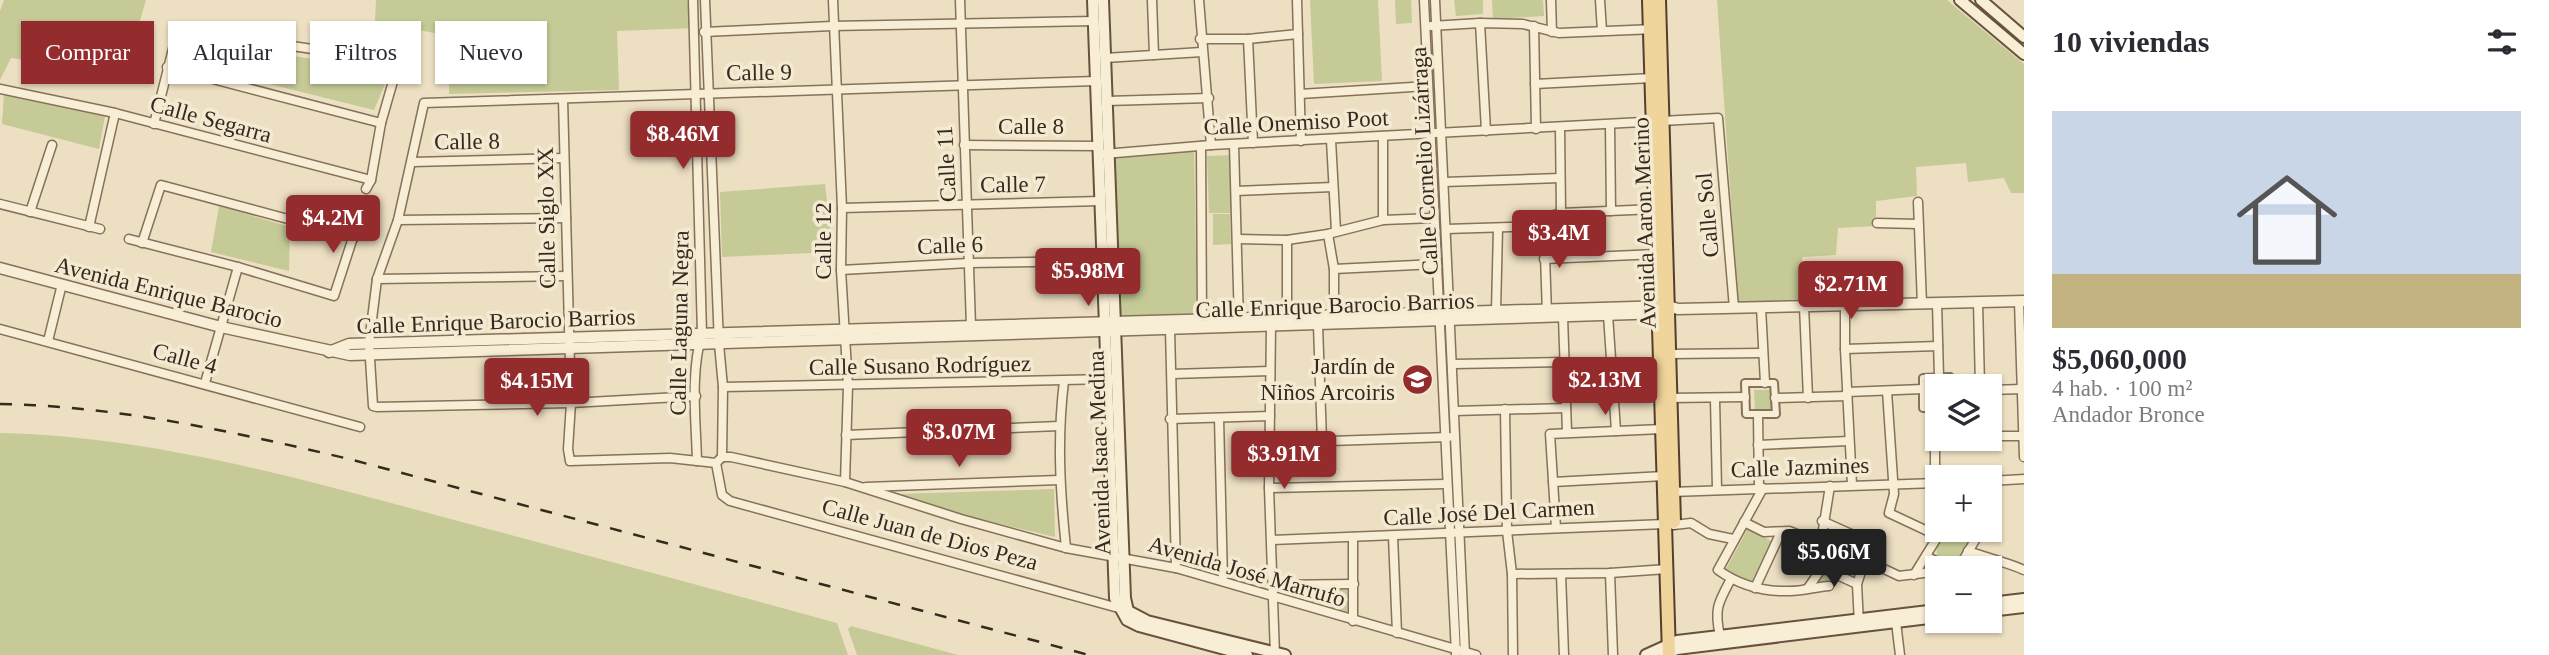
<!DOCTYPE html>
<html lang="es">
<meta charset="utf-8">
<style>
body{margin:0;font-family:Georgia,serif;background:#f2f2f3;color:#2b2b33;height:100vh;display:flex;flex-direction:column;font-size:26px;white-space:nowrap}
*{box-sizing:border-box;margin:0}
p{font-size:23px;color:#7c7c81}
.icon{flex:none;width:38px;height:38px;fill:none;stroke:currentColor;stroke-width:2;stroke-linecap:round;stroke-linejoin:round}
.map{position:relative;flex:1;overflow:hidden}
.drawer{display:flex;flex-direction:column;background:#fff;width:525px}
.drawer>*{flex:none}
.top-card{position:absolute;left:21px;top:21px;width:665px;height:63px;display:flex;gap:14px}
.fabs{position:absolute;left:1925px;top:374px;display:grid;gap:14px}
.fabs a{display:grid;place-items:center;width:77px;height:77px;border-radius:0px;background:#fff;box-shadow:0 2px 5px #0004;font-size:35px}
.price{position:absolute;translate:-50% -60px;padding:0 16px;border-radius:7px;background:#942c2e;color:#fff;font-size:23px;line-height:46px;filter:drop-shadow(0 2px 4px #0008)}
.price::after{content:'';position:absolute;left:50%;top:42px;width:21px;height:16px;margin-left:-10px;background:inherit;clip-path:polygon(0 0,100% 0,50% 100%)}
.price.selected{background:#222;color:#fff}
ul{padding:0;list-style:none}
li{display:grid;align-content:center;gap:14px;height:371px;padding:0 28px}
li+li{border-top:2px solid #e1e1e2}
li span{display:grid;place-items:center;height:217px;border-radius:0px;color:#555}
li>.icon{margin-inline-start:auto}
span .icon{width:126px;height:126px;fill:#fffc;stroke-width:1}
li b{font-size:30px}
h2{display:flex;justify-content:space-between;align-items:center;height:84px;padding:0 28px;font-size:30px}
.chip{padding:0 24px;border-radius:0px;background:#fff;box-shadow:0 2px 5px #0004;font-size:24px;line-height:63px}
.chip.selected{background:#942c2e;color:#fff}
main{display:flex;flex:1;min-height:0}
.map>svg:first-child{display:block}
.green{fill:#c5ca97}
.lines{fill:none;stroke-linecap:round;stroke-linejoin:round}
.pedestrian-casing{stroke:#86715a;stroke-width:10}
.minor-casing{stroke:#86715a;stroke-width:11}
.tertiary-casing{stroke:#86715a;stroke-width:13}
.secondary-casing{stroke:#68523d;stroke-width:14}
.primary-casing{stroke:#543f2e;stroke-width:16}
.pedestrian{stroke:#f8edd5;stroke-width:6}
.minor{stroke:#f8edd5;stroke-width:8}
.tertiary{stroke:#f8edd5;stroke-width:10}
.secondary{stroke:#f8edd5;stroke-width:10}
.primary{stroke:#efd49b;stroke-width:12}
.rail{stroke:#36291e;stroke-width:2.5;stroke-dasharray:12 12;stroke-linecap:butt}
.labels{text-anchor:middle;stroke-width:7;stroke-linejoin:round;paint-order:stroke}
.street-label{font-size:23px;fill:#36291e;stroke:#f4ead2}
.poi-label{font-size:23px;fill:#36291e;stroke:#f4ead2;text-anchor:end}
</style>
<main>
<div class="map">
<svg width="2024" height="655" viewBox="0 0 2024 655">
<rect width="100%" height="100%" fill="#eddfc2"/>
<g class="green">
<path d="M 4,0 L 146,0 L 124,74 L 11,58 L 0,80 L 0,11 Z"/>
<path d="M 376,0 L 687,0 L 694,28 L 617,31 L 619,90 L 449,94 L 449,36 L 375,21 Z"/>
<path d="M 1310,0 L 1378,0 L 1382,81 L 1314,84 Z"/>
<path d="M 1395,0 L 1411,0 L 1412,23 L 1396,24 Z"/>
<path d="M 1454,0 L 1483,0 L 1483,14 L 1456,16 Z"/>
<path d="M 1492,0 L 1543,0 L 1544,16 L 1493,19 Z"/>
<path d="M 1717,0 L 1947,0 L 2024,64 L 2024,193 L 2011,193 L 2004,178 L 1968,182 L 1966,163 L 1916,167 L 1917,196 L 1876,201 L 1876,226 L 1838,228 L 1836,255 L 1802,257 L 1805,299 L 1738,303 Z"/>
<path d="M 181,37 L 390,72 L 374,110 L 177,61 Z"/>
<path d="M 4,94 L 105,116 L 99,149 L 2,124 Z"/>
<path d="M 1194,150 L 1197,313 L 1117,317 L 1115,154 Z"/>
<path d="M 1233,155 L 1234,213 L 1209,213 L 1207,156 Z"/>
<path d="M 825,184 L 833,252 L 722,257 L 720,192 Z"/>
<path d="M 219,206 L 290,227 L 289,271 L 211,252 Z"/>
<path d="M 1213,214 L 1230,214 L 1231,244 L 1213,245 Z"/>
<path d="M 1948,379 L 1949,387 L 1937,387 L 1937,407 L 1927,407 L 1925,380 Z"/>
<path d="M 1754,390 L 1771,390 L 1772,411 L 1755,412 Z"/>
<path d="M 0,433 C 146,436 292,476 432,514 C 567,550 702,586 837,623 L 848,655 L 0,655 Z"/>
<path d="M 1054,489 L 1055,537 L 962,515 L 898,494 Z"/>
<path d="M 1748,528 L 1775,543 L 1753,585 L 1726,569 Z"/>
<path d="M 1831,530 L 1851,538 L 1858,576 L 1855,581 L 1814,582 L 1815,572 L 1826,552 Z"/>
<path d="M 1949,532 L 1955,532 L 1971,540 L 1956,566 L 1953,566 L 1937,557 C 1935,545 1940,539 1949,532 Z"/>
<path d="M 1278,589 L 1347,589 L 1348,615 L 1278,594 Z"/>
<path d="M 851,626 L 958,655 L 857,655 L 848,629 Z"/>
</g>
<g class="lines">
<defs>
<g id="pedestrian">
<path d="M 1745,383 L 1774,383 L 1776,414 L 1746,414 Z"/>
<path d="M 1937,408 L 1923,408 L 1923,378 L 1950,377 L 1951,387"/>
</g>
<g id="minor">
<path d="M 693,0 L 702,334 C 690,373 696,420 697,461"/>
<path d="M 705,0 L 719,344 L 723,387 L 722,457"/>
<path d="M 833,0 L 842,208 L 841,270 L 848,386 L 845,482"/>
<path d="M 960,0 L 971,326"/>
<path d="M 1152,0 L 1154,55"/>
<path d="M 1199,0 L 1211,145"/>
<path d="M 1297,0 L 1301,141"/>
<path d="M 1424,0 L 1456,654"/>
<path d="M 1435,0 L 1465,655"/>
<path d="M 1551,0 L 1552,32"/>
<path d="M 1600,0 L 1602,31"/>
<path d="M 1480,23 L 1486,131"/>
<path d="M 1431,26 L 1480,23 L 1523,24 L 1559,33 L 1655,29"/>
<path d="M 1534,26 L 1536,129"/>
<path d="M 704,32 L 832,26 L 1094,21"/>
<path d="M 1200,39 L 1248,39 L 1298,34"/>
<path d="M 1248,39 L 1253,143"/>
<path d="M 1105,58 L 1202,52"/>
<path d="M 167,67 L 381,123"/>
<path d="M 1535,84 L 1652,78"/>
<path d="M 0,89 L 115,113 L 371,180"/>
<path d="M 1300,94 L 1428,86"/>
<path d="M 563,99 L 571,403 L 568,449 L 570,461 L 670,458 L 716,463 L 722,457"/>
<path d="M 1107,101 L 1209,98"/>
<path d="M 154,124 L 178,29 L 366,57 L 398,65"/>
<path d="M 1610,125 L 1611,211"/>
<path d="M 1560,128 L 1561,213"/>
<path d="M 1331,140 L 1336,231"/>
<path d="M 964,145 L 1098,146"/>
<path d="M 1234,145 L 1239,324"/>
<path d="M 1201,146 L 1202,320"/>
<path d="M 1104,154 L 1211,145 L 1718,118 L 1734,308"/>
<path d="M 413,162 L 564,158"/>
<path d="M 1444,182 L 1560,178"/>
<path d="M 366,189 L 371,180 L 381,123 L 402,50"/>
<path d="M 1236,191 L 1333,187"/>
<path d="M 1918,202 L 1922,304"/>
<path d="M 0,204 L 100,229"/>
<path d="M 842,208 L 1100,201"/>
<path d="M 30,212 L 52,145"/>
<path d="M 398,220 L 566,218"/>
<path d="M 1383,220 L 1383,136"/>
<path d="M 1877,223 L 1918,224"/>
<path d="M 89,227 L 115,113"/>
<path d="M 1446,229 L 1544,226"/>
<path d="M 1328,234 L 1334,269 L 1334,316"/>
<path d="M 129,239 L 238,267 L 334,296 L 358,222"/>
<path d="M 1238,239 L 1287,240 L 1328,234 L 1383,220 L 1434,218"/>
<path d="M 1287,240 L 1287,317"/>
<path d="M 142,243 L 161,185 L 355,237"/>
<path d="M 1544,259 L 1657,254"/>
<path d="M 1334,269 L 1436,264"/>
<path d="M 841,270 L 969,263 L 1102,261"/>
<path d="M 377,279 L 567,276"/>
<path d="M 2019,301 L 2024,457"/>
<path d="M 1978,302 L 1980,387"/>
<path d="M 1937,303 L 1939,377"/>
<path d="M 1845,305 L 1845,349 L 1852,485"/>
<path d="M 1804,306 L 1808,398"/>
<path d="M 1761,307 L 1765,383"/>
<path d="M 1496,311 L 1498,228"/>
<path d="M 1547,314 L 1544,226 L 1547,217 L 1561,213 L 1656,209"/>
<path d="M 1608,315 L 1616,431"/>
<path d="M 1563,317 L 1567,432"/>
<path d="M 1318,325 L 1322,442"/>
<path d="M 1271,326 L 1269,488 L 1275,655"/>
<path d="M 0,329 L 360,427"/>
<path d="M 1170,329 L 1176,568"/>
<path d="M 48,341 L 62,284"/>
<path d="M 1845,349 L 1938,346"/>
<path d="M 1669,354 L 1763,353"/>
<path d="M 1453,364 L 1565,362"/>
<path d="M 1172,374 L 1270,371"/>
<path d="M 1064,381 C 1057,439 1060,490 1066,548"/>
<path d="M 205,383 L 238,267"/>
<path d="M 723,387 L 1110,379"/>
<path d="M 1990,390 L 2022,389"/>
<path d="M 1887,391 L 1894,494 L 1889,513 L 1938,536"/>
<path d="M 1847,392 L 1923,389"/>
<path d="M 696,396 L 571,403 L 377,407 L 373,406 L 369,343 L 377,279 L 398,220 L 424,103 L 1096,81"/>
<path d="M 1670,398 L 1745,397"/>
<path d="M 1775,398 L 1847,396"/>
<path d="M 1715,399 L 1717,489"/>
<path d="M 1505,409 L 1507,531 L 1512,574 L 1513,655"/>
<path d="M 1455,411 L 1566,408"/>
<path d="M 1758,415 L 1759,488"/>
<path d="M 1219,418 L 1223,581"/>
<path d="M 1170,419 L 1270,416"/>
<path d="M 846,435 L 1059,426"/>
<path d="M 1990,436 L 2022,436"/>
<path d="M 1271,443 L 1449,437"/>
<path d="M 1758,445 L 1849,441"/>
<path d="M 722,457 L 731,457 L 845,482 L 961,519 L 1066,548 L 1176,568 L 1476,655"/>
<path d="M 716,463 L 722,495 L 730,501 L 1122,609"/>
<path d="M 1990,481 L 2024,479"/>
<path d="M 1553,482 L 1664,476"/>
<path d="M 1935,483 L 1935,408"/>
<path d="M 866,487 L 1059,480"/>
<path d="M 1269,488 L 1446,484"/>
<path d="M 1763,488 L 1718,570 C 1739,585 1764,592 1790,591 C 1803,591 1816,587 1829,586"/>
<path d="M 1671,492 L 1937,483"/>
<path d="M 1990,513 L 1993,506 L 1993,480"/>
<path d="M 1822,521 L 1851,534 L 1851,556 L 1860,570"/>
<path d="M 1744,522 L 1764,532 L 1789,531 L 1802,536 L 1822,536 L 1830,486"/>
<path d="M 1674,525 L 1691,523 L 1709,534 L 1733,539"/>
<path d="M 1556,528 L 1550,434 L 1662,429"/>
<path d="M 1956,530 L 1977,537"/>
<path d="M 1393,536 L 1397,633"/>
<path d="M 1353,537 L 1353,621"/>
<path d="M 1272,540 L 1665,524"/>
<path d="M 1968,551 C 1987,558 2006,562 2024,570"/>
<path d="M 1926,556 L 1951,569"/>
<path d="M 1958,569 L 1981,530"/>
<path d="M 1610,573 L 1613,655"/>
<path d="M 1512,574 L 1610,573 L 1667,569"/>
<path d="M 1561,574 L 1564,655"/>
<path d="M 1914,575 L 1938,536 L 1947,530"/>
<path d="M 1273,585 L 1354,584"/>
<path d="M 1755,588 L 1781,532"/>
<path d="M 1808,588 L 1822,568 L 1857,584"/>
<path d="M 1896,622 L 1900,655"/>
<path d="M 1859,624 L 1857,584 L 1865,560 L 1899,576 L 1932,572"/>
<path d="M 1720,636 C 1714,609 1718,603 1731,579"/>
</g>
<g id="tertiary">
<path d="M 0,268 L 221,327 L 350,355 L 1664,313"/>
<path d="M 329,352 L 349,344 L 1668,306 L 1678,309 L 2024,301"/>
</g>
<g id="secondary">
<path d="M 1093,0 L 1115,598 L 1127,620 L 1139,626 L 1247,655"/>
<path d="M 1103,0 L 1125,598 L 1128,611 L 1147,621 L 1285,655"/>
<path d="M 1960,0 L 2024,54"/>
<path d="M 1981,0 L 2024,37"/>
<path d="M 1990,603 L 2024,599"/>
<path d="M 1990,611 L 2024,607"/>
<path d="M 1664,654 L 1677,649 L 1937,617"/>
<path d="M 1646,655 L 1677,641 L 1937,610"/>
</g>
<g id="primary">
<path d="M 1649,0 L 1669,655"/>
<path d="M 1659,0 L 1674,522"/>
</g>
</defs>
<use href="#pedestrian" class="pedestrian-casing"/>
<use href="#minor" class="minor-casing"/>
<use href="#tertiary" class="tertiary-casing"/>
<use href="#secondary" class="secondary-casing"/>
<use href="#primary" class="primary-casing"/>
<use href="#pedestrian" class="pedestrian"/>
<use href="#minor" class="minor"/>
<use href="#tertiary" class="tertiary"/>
<use href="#secondary" class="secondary"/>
<use href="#primary" class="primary"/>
<path class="rail" d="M 0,404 C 118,406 235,432 349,459 L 1089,655"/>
</g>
<defs>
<symbol id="school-disc" viewBox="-11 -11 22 22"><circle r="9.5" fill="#942c2e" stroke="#f4ead2"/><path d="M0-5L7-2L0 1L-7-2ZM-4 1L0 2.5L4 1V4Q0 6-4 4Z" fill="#fff"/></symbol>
</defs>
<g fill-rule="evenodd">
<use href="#school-disc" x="1400" y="362" width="35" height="35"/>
</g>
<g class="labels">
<g class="street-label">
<text transform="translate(759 72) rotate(-1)" y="8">Calle 9</text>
<text transform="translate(211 119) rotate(15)" y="8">Calle Segarra</text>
<text transform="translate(1296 122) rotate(-3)" y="8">Calle Onemiso Poot</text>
<text x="1031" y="134">Calle 8</text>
<text transform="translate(467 141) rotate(-1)" y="8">Calle 8</text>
<text transform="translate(1424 161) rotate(-93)" y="8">Calle Cornelio Lizárraga</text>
<text transform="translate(946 164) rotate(-93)" y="8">Calle 11</text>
<text transform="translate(1013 184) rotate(-1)" y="8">Calle 7</text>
<text transform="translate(1707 215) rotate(-95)" y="8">Calle Sol</text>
<text transform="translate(546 218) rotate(-91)" y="8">Calle Siglo XX</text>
<text transform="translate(1644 223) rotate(-92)" y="8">Avenida Aaron Merino</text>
<text transform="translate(823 241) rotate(-90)" y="8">Calle 12</text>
<text transform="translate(950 245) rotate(-2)" y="8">Calle 6</text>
<text transform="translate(169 292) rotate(14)" y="8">Avenida Enrique Barocio</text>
<text transform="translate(1335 305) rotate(-2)" y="8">Calle Enrique Barocio Barrios</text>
<text transform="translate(496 321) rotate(-2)" y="8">Calle Enrique Barocio Barrios</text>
<text transform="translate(679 323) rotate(-89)" y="8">Calle Laguna Negra</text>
<text transform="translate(185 358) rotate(15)" y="8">Calle 4</text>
<text transform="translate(920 365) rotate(-1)" y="8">Calle Susano Rodríguez</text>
<text transform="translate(1099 453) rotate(-92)" y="8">Avenida Isaac Medina</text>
<text transform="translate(1800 467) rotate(-2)" y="8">Calle Jazmines</text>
<text transform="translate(1489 512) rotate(-3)" y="8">Calle José Del Carmen</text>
<text transform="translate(930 534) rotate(15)" y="8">Calle Juan de Dios Peza</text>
<text transform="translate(1247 571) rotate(16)" y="8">Avenida José Marrufo</text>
</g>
<g class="poi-label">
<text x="1395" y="374">Jardín de<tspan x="1395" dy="26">Niños Arcoiris</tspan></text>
</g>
</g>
</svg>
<div class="fabs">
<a><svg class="icon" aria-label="layers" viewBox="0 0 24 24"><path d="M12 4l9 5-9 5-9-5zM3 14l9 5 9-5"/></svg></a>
<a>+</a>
<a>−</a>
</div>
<b class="price" style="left:683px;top:171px">$8.46M</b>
<b class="price" style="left:333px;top:255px">$4.2M</b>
<b class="price" style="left:1559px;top:270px">$3.4M</b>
<b class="price" style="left:1088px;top:308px">$5.98M</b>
<b class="price" style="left:1851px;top:321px">$2.71M</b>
<b class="price" style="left:1605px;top:417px">$2.13M</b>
<b class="price" style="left:537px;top:418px">$4.15M</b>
<b class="price" style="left:959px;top:469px">$3.07M</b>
<b class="price" style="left:1284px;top:491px">$3.91M</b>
<b class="price selected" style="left:1834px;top:589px">$5.06M</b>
<div class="top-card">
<a class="chip selected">Comprar</a>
<a class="chip">Alquilar</a>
<a class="chip">Filtros</a>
<a class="chip">Nuevo</a>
</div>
</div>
<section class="drawer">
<h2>10 viviendas<svg class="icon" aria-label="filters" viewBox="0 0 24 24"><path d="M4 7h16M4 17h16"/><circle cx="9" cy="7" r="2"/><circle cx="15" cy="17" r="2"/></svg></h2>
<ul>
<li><span style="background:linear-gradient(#c9d6e8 75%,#c2b280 0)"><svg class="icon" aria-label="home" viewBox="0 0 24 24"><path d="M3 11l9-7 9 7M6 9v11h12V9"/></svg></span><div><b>$5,060,000</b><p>4 hab. · 100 m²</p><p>Andador Bronce</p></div></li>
</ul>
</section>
</main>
